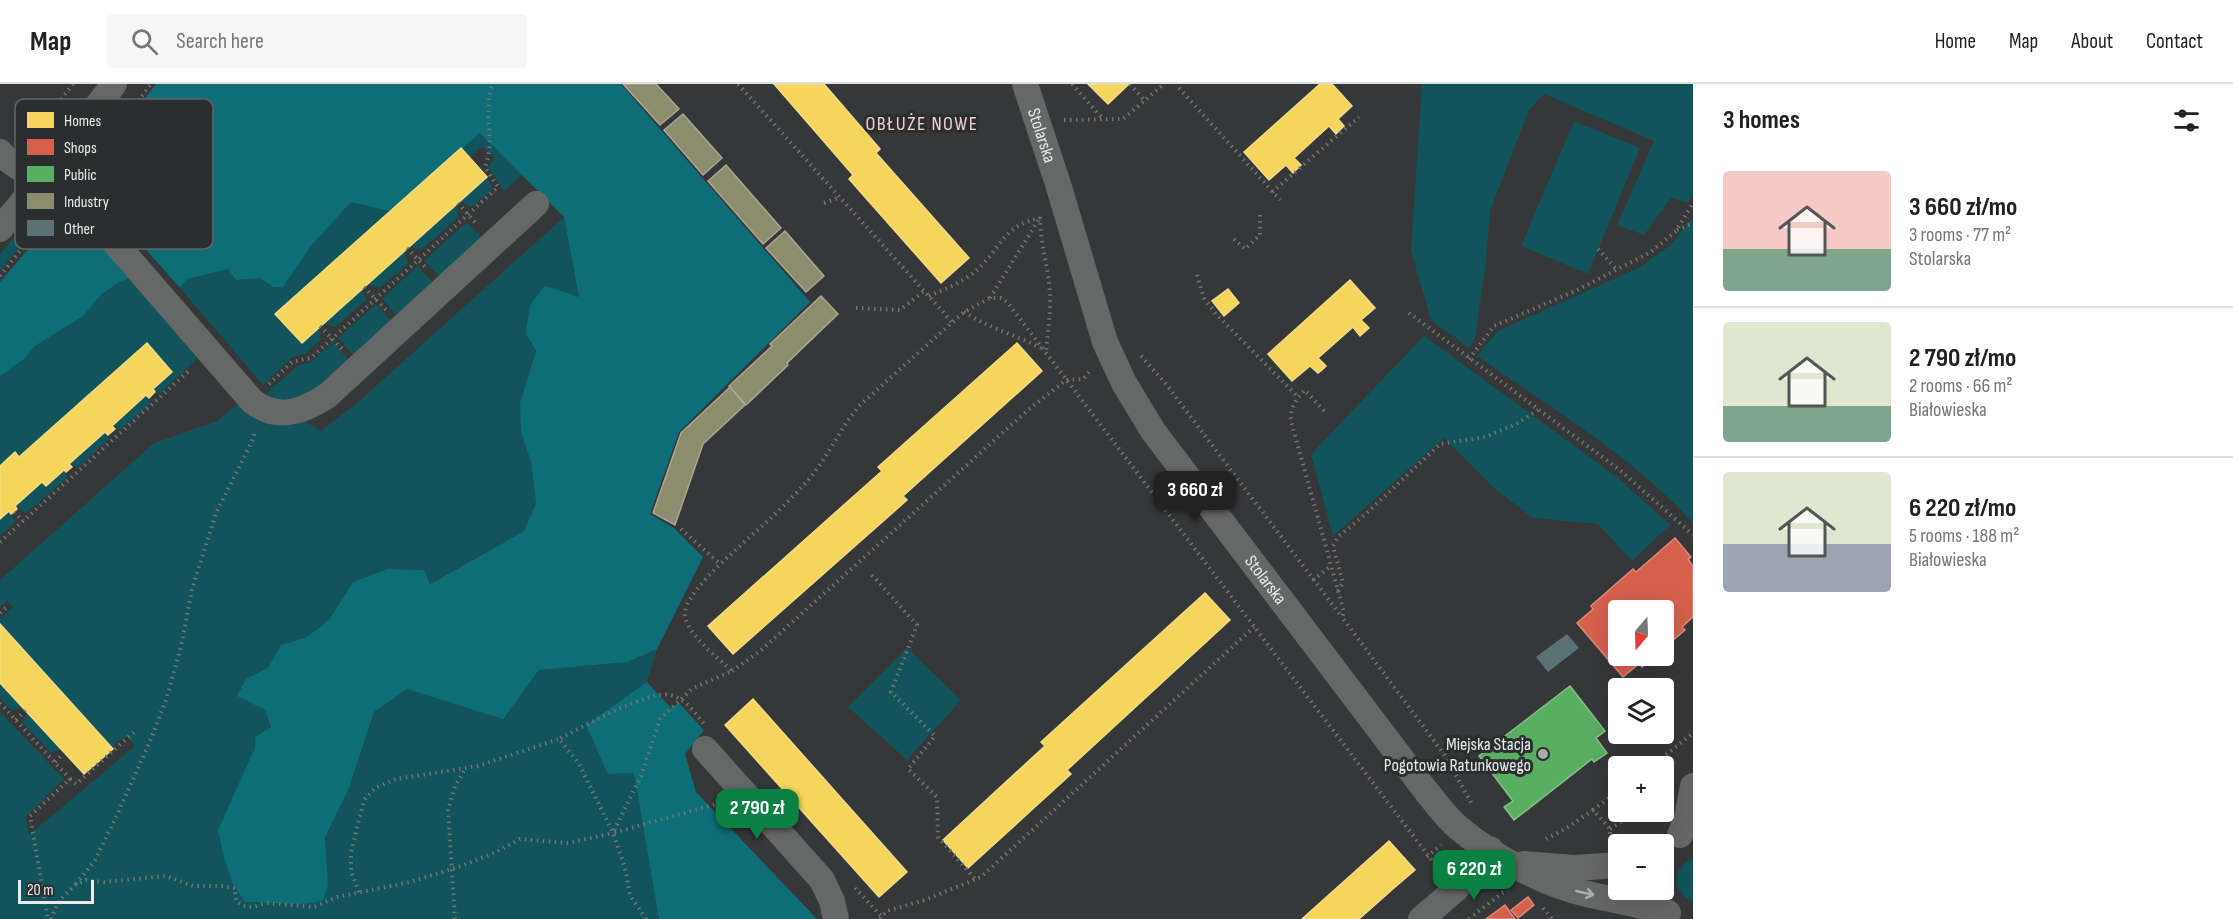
<!DOCTYPE html>
<meta charset="utf-8">
<style>
body{margin:0;font-family:"Sofia Sans Condensed",sans-serif;background:#f6f6f6;color:#222;height:100vh;display:flex;flex-direction:column;font-size:22px;white-space:nowrap}
*{box-sizing:border-box;margin:0}
p{font-size:20px;color:#767676}
.icon{flex:none;width:33px;height:33px;fill:none;stroke:currentColor;stroke-width:2;stroke-linecap:round;stroke-linejoin:round}
.map{position:relative;flex:1;overflow:hidden}
.side{display:flex;flex-direction:column;background:#fff;width:540px}
.side>*{flex:none}
.needle{width:39px;rotate:199deg}
.controls{position:absolute;left:1608px;top:516px;display:grid;gap:12px}
.controls a{display:grid;place-items:center;width:66px;height:66px;border-radius:6px;background:#fff;box-shadow:0 6px 24px #0002;font-size:30px}
.scale{position:absolute;left:18px;bottom:15px;width:76px;box-sizing:border-box;padding-left:6px;border:3px solid #e9ebeb;border-top:0;font-size:16px;line-height:21px;white-space:nowrap;color:#e9ebeb;-webkit-text-stroke:4px #2b2e2f;paint-order:stroke}
.price{position:absolute;translate:-50% -51px;padding:0 14px;border-radius:12px;background:#0b8043;color:#fff;font-size:20px;line-height:39px;filter:drop-shadow(0 2px 3px #0008)}
.price::after{content:'';position:absolute;left:50%;top:36px;width:18px;height:14px;margin-left:-9px;background:inherit;clip-path:polygon(0 0,100% 0,50% 100%)}
.price.on{background:#222;color:#fff}
ul{padding:0;list-style:none}
li{display:flex;align-items:center;gap:18px;height:150px;padding:0 30px}
li+li{border-top:2px solid #e0e0e0}
li span{display:grid;place-items:center;flex:none;width:168px;height:120px;border-radius:6px;color:#555}
li>.icon{margin-inline-start:auto}
span .icon{width:72px;height:72px;fill:#fffc;stroke-width:1}
li b{font-size:26px}
h2{display:flex;justify-content:space-between;align-items:center;height:72px;padding:0 30px;font-size:26px}
header{display:flex;align-items:center;gap:36px;box-sizing:border-box;height:84px;padding:0 30px;background:#fff;border-bottom:2px solid #e0e0e0}
header strong{font-size:28px}
nav{display:flex;gap:33px;margin-inline-start:auto;font-size:21px}
.search{width:420px;height:54px;background:#f6f6f6;display:flex;align-items:center;gap:15px;box-sizing:border-box;padding:0 21px;border-radius:6px;color:#767676;font-size:22px}
main{display:flex;flex:1;min-height:0}
.map>svg:first-child{display:block}
.green{fill:#11545b}
.forest{fill:#0e6e77}
.homes{fill:#f6d55c;stroke:#f2dc87;stroke-width:1.5}
.shops{fill:#d6604d;stroke:#dc8a7c;stroke-width:1.5}
.public{fill:#5aae61;stroke:#85c08a;stroke-width:1.5}
.industry{fill:#8c8c6e;stroke:#a8a894;stroke-width:1.5}
.building{fill:#5a7276}
.lines{fill:none;stroke-linecap:round;stroke-linejoin:round}
.path{stroke:#747474;stroke-width:4;stroke-dasharray:1.5 4.5;stroke-linecap:butt}
.minor{stroke:#666767;stroke-width:26}
.oneway{stroke:#aeb0b0}
.poi-dot{fill:#aaacac;stroke:#2b2e2f;stroke-width:2}
.labels{text-anchor:middle;stroke-width:6;stroke-linejoin:round;paint-order:stroke}
.street-label{font-size:18px;fill:#e9ebeb;stroke:#2b2e2f}
.poi-label{font-size:18px;fill:#e9ebeb;stroke:#2b2e2f;text-anchor:end}
.neighbourhood-label{font-size:20px;letter-spacing:1.5px;fill:#f4d1cd;stroke:#2b2e2f}
.key{fill:#2b2e2f;stroke:#646767;stroke-width:1.5}
.key-label{font-size:16px;fill:#e9ebeb}
</style>
<header>
<strong>Map</strong>
<div class="search"><svg class="icon" aria-label="search" viewBox="0 0 24 24"><circle cx="10" cy="10" r="6"/><path d="M15 15l6 6"/></svg>Search here</div>
<nav><a>Home</a><a>Map</a><a>About</a><a>Contact</a></nav>
</header>
<main>
<div class="map">
<svg width="1693" height="835" viewBox="0 0 1693 835">
<rect width="100%" height="100%" fill="#363738"/>
<g class="green">
<path d="M 1422,0 L 1693,0 L 1693,110 L 1688,119 L 1671,114 L 1644,151 L 1617,141 L 1654,57 L 1544,10 L 1529,26 L 1490,127 L 1486,178 L 1475,255 L 1469,264 L 1431,236 L 1411,167 Z"/>
<path d="M 1574,37 L 1640,64 L 1588,190 L 1521,162 Z"/>
<path d="M 480,49 L 523,90 L 504,107 L 488,83 L 495,74 L 482,62 L 469,74 L 461,64 Z"/>
<path d="M 487,93 L 493,105 L 471,123 L 460,117 Z"/>
<path d="M 57,118 L 0,187 L 0,170 C 14,154 35,122 57,118 Z"/>
<path d="M 351,118 L 389,127 L 276,229 L 319,243 L 321,256 L 305,270 L 292,273 L 263,301 L 180,204 L 187,195 L 228,185 L 236,196 L 260,194 L 273,203 L 283,203 L 311,162 Z"/>
<path d="M 456,120 L 459,133 L 421,166 L 409,162 Z"/>
<path d="M 564,133 L 579,214 L 526,250 L 536,267 L 520,319 L 521,348 L 531,378 L 536,419 L 524,447 L 429,500 L 424,486 L 388,485 L 353,498 L 329,536 L 307,553 L 281,561 L 268,584 L 246,595 L 237,612 L 265,626 L 271,643 L 255,653 L 255,664 L 233,800 L 245,818 L 265,817 L 328,801 L 325,754 L 349,704 L 374,628 L 407,605 L 503,634 L 539,586 L 628,578 L 657,565 L 647,598 L 586,641 L 634,689 L 659,835 L 0,835 L 0,628 L 64,695 L 26,732 L 29,751 L 135,662 L 126,652 L 112,663 L 0,540 L 0,535 L 13,523 L 7,517 L 0,523 L 0,496 L 154,359 L 217,337 L 239,319 L 254,332 L 280,341 L 301,335 L 321,347 L 357,319 Z"/>
<path d="M 1693,133 L 1693,439 C 1635,374 1548,322 1477,272 L 1498,247 L 1638,184 L 1671,161 Z"/>
<path d="M 467,138 L 485,157 L 442,195 L 424,177 Z"/>
<path d="M 405,166 L 408,180 L 380,204 L 366,200 Z"/>
<path d="M 417,182 L 435,201 L 398,233 L 382,215 Z"/>
<path d="M 135,192 L 195,264 L 198,274 L 160,310 L 153,305 L 172,287 L 146,259 L 19,373 L 15,368 L 0,382 L 0,292 L 23,275 L 35,262 L 83,232 L 101,211 L 119,198 Z"/>
<path d="M 362,204 L 366,216 L 335,243 L 323,239 Z"/>
<path d="M 376,220 L 392,238 L 354,272 L 338,254 Z"/>
<path d="M 1424,252 L 1617,393 L 1670,441 L 1632,477 L 1598,440 L 1533,434 L 1495,405 L 1444,354 L 1333,452 L 1311,370 Z"/>
<path d="M 333,258 L 349,276 L 307,313 L 276,320 L 266,309 L 298,282 L 311,278 Z"/>
<path d="M 146,311 L 150,320 L 120,346 L 112,342 Z"/>
<path d="M 105,348 L 109,355 L 78,384 L 69,380 Z"/>
<path d="M 64,386 L 67,394 L 26,429 L 15,422 L 42,398 Z"/>
<path d="M 9,427 L 15,438 L 0,452 L 0,435 Z"/>
<path d="M 907,564 L 961,616 L 907,676 L 848,623 Z"/>
<path d="M 0,599 L 22,623 L 12,627 L 0,614 Z"/>
<path d="M 28,629 L 61,665 L 51,669 L 22,638 Z"/>
<path d="M 1693,775 L 1693,817 C 1671,809 1671,782 1693,775 Z"/>
</g>
<g class="forest">
<path d="M 156,0 L 621,0 L 810,218 L 679,348 L 650,430 L 674,444 L 703,473 L 657,565 L 628,578 L 539,586 L 503,635 L 407,605 L 374,628 L 349,704 L 325,754 L 328,801 L 323,816 C 304,824 267,817 245,818 L 233,800 L 224,774 L 218,746 L 255,664 L 255,653 L 271,643 L 265,626 L 237,612 L 246,595 L 268,584 L 281,561 L 307,553 L 329,536 L 353,498 L 388,485 L 424,486 L 430,500 L 524,447 L 536,419 L 531,378 L 521,348 L 520,319 L 536,267 L 526,250 L 530,221 L 545,202 L 579,213 L 564,133 L 480,49 L 389,127 L 351,118 L 311,162 L 283,203 L 273,203 L 260,194 L 236,196 L 228,185 L 187,195 L 180,204 L 84,95 Z"/>
<path d="M 70,117 L 135,192 L 119,198 L 101,211 L 83,232 L 35,262 L 24,275 L 0,292 L 0,198 Z"/>
<path d="M 647,598 L 671,624 L 679,619 L 704,646 L 685,670 L 696,708 L 817,835 L 659,835 L 634,689 L 608,690 L 586,641 Z"/>
</g>
<g class="homes">
<path d="M 774,0 L 824,0 L 880,65 L 876,69 L 969,174 L 941,199 L 849,95 L 853,91 Z"/>
<path d="M 1088,0 L 1129,0 L 1108,20 Z"/>
<path d="M 1320,0 L 1332,0 L 1352,22 L 1338,35 L 1344,42 L 1336,50 L 1329,42 L 1294,74 L 1301,81 L 1293,89 L 1286,81 L 1269,96 L 1244,68 Z"/>
<path d="M 461,64 L 487,93 L 302,259 L 275,230 Z"/>
<path d="M 1350,196 L 1375,224 L 1361,236 L 1369,244 L 1360,252 L 1353,243 L 1318,274 L 1326,282 L 1322,286 L 1318,289 L 1310,282 L 1292,297 L 1268,270 Z"/>
<path d="M 1228,205 L 1239,219 L 1224,232 L 1212,217 Z"/>
<path d="M 147,259 L 172,288 L 153,305 L 155,308 L 149,314 L 146,311 L 112,342 L 115,345 L 108,351 L 105,348 L 69,380 L 72,383 L 66,388 L 64,386 L 46,402 L 42,398 L 15,422 L 17,425 L 14,428 L 11,430 L 9,427 L 0,435 L 0,382 L 15,368 L 19,373 Z"/>
<path d="M 1017,259 L 1042,287 L 903,412 L 907,416 L 733,570 L 708,542 L 882,387 L 878,383 Z"/>
<path d="M 1205,509 L 1230,536 L 1067,686 L 1071,690 L 968,784 L 943,756 L 1045,662 L 1041,658 Z"/>
<path d="M 0,540 L 113,665 L 84,690 L 0,599 Z"/>
<path d="M 753,615 L 907,788 L 879,813 L 725,641 Z"/>
<path d="M 1389,757 L 1415,786 L 1394,804 L 1359,835 L 1302,835 Z"/>
</g>
<g class="shops">
<path d="M 1675,454 L 1691,473 L 1688,475 L 1693,482 L 1693,533 L 1682,543 L 1685,546 L 1664,564 L 1664,526 L 1618,526 L 1618,572 L 1655,572 L 1642,583 L 1640,579 L 1623,593 L 1577,539 L 1593,525 L 1591,522 L 1633,485 L 1636,488 Z"/>
<path d="M 1528,813 L 1534,821 L 1518,834 L 1511,826 Z"/>
<path d="M 1505,821 L 1515,835 L 1486,835 Z"/>
</g>
<path class="public" d="M 1570,602 L 1605,647 L 1596,654 L 1607,669 L 1594,678 L 1592,675 L 1514,736 L 1504,723 L 1513,717 L 1479,672 Z"/>
<g class="industry">
<path d="M 623,0 L 656,0 L 679,25 L 660,41 Z"/>
<path d="M 683,30 L 722,74 L 703,91 L 664,46 Z"/>
<path d="M 726,81 L 781,144 L 763,160 L 708,97 Z"/>
<path d="M 785,147 L 824,192 L 806,208 L 766,164 Z"/>
<path d="M 821,212 L 838,230 L 787,279 L 788,281 L 746,321 L 729,302 L 772,262 L 770,260 Z"/>
<path d="M 730,303 L 745,321 L 703,360 L 675,441 L 653,429 L 681,349 Z"/>
</g>
<path class="building" d="M 1567,550 L 1579,564 L 1548,588 L 1536,573 Z"/>
<g class="lines">
<g class="path">
<path d="M 738,0 L 952,238"/>
<path d="M 1072,0 L 1103,35"/>
<path d="M 1130,0 L 1145,17"/>
<path d="M 1179,4 L 1280,116"/>
<path d="M 1064,36 L 1123,35 L 1164,0"/>
<path d="M 28,58 L 73,0"/>
<path d="M 83,88 L 151,0"/>
<path d="M 1272,108 L 1359,33"/>
<path d="M 458,119 L 477,141"/>
<path d="M 824,119 L 841,113"/>
<path d="M 1040,133 C 1040,155 1046,176 1049,198 C 1052,222 1048,245 1046,269"/>
<path d="M 1677,146 L 1693,139"/>
<path d="M 1234,155 L 1245,165 L 1260,151 L 1260,131"/>
<path d="M 407,164 L 427,185"/>
<path d="M 1598,165 L 1617,186"/>
<path d="M 1197,191 L 1204,214 L 1216,230 L 1298,313"/>
<path d="M 0,192 L 52,127"/>
<path d="M 364,203 L 386,226"/>
<path d="M 929,212 C 948,204 968,196 982,181 C 1004,158 1006,141 1040,134"/>
<path d="M 990,214 L 1039,135"/>
<path d="M 856,224 L 900,226 L 924,207"/>
<path d="M 964,228 C 988,244 1016,251 1041,264"/>
<path d="M 1409,229 L 1621,387 L 1693,451"/>
<path d="M 320,242 L 342,265"/>
<path d="M 1141,272 L 1166,300 L 1341,532"/>
<path d="M 1469,275 L 1494,242 L 1575,207 L 1651,168 L 1676,147 L 1693,119"/>
<path d="M 269,300 L 292,278 L 311,274 L 498,103 L 485,83 C 496,57 482,27 493,0"/>
<path d="M 1324,327 L 1305,306 C 1296,315 1290,324 1291,337 L 1344,528 L 1342,533 L 1446,673 L 1472,720"/>
<path d="M 14,428 L 23,437"/>
<path d="M 681,445 L 720,480"/>
<path d="M 0,458 L 191,285"/>
<path d="M 872,491 L 917,541 L 891,608 L 935,652 L 908,685 L 937,713 L 938,753 L 976,796"/>
<path d="M 1313,496 L 1331,482"/>
<path d="M 1338,507 L 1343,499 L 1333,462 L 1338,453 L 1368,428 L 1440,360 L 1485,353 L 1516,340 L 1538,326"/>
<path d="M 0,529 L 7,523"/>
<path d="M 732,587 L 759,568 L 1028,326 L 1066,296 L 1083,295 L 1091,286"/>
<path d="M 0,619 L 70,695 L 30,732 L 48,835"/>
<path d="M 16,636 L 26,626"/>
<path d="M 55,678 L 64,669"/>
<path d="M 1652,682 L 1693,649"/>
<path d="M 70,695 L 76,700 L 134,648"/>
<path d="M 720,719 L 613,749 L 641,692 L 660,635 L 693,604 L 732,587 C 719,575 682,546 685,528 C 687,511 718,482 730,471 C 757,446 786,422 810,394 C 828,372 840,345 859,322 L 964,228 L 990,214 L 1001,214 L 1008,219 L 1440,787"/>
<path d="M 1593,726 L 1618,707"/>
<path d="M 1610,745 L 1636,728"/>
<path d="M 1546,755 L 1565,745 L 1593,726 L 1610,745 L 1610,756"/>
<path d="M 1427,773 L 1441,761"/>
<path d="M 76,800 L 95,776 L 117,731 L 151,655 L 166,616 L 181,563 L 192,505 L 216,429 L 253,355 L 255,347"/>
<path d="M 855,804 L 882,833"/>
<path d="M 359,808 L 351,787 L 351,768 L 364,716 L 375,704 L 396,695 L 478,682 L 559,655"/>
<path d="M 1543,824 L 1552,835"/>
<path d="M 51,835 L 59,817 L 75,801 L 86,796 L 104,798 L 166,792 L 193,802 L 221,802 L 235,804 L 236,817 L 243,822 L 253,823 L 267,819 L 314,823 L 337,813 L 410,798 L 461,782 L 494,769 L 520,755 L 568,759 L 613,749"/>
<path d="M 455,835 L 448,726 L 455,702 L 466,684"/>
<path d="M 646,835 L 630,811 L 625,784 L 613,749 L 579,680 L 559,655 C 581,644 647,606 670,611 C 686,614 695,630 705,641"/>
<path d="M 880,835 L 887,827 L 925,816 L 981,793 L 1254,543"/>
<path d="M 1469,835 L 1502,809 L 1508,807"/>
</g>
<g class="minor">
<path id="s1" d="M 1025,0 L 1058,100 L 1105,258 L 1124,299 L 1153,347 L 1426,707 C 1437,720 1447,735 1460,745 C 1492,772 1542,799 1583,809 C 1612,816 1640,820 1668,829"/>
<path d="M 0,68 C 21,92 54,95 77,115 L 252,317 C 277,337 302,328 327,312 L 536,120"/>
<path d="M 0,145 L 41,96 L 114,0"/>
<path d="M 705,665 L 822,796 L 832,817 L 836,835"/>
<path d="M 1680,751 L 1687,734 L 1693,702"/>
<path d="M 1524,780 L 1574,784 L 1618,781"/>
<path d="M 1421,835 L 1456,805 L 1490,765"/>
</g>
</g>
<defs><path id="oneway-shaft" d="M-6 0H5M1.5-3L5.5 0L1.5 3" fill="none" stroke-width="1.6" stroke-linecap="round" stroke-linejoin="round" transform="scale(1.5)"/></defs>
<use class="oneway" href="#oneway-shaft" transform="translate(1585 809) rotate(13)"/>
<circle class="poi-dot" cx="1543" cy="670" r="6"/>
<g class="labels">
<g class="street-label">
<text dy="6" stroke="none"><textPath href="#s1" startOffset="54">Stolarska</textPath></text>
<text dy="6" stroke="none"><textPath href="#s1" startOffset="558">Stolarska</textPath></text>
</g>
<g class="poi-label">
<text x="1531" y="666">Miejska Stacja<tspan x="1531" dy="21">Pogotowia Ratunkowego</tspan></text>
</g>
<g class="neighbourhood-label">
<text x="922" y="46">OBŁUŻE NOWE</text>
</g>
</g>
<rect x="15" y="15" width="198" height="150" rx="9" class="key"/>
<rect x="27" y="28" width="27" height="16" fill="#f6d55c"/>
<rect x="27" y="55" width="27" height="16" fill="#d6604d"/>
<rect x="27" y="82" width="27" height="16" fill="#5aae61"/>
<rect x="27" y="109" width="27" height="16" fill="#8c8c6e"/>
<rect x="27" y="136" width="27" height="16" fill="#5a7276"/>
<g class="key-label">
<text x="64" y="42">Homes</text>
<text x="64" y="69">Shops</text>
<text x="64" y="96">Public</text>
<text x="64" y="123">Industry</text>
<text x="64" y="150">Other</text>
</g>
</svg>
<div class="controls">
<a><svg class="needle" viewBox="-14 -14 28 28"><path d="M0-13l5 13h-10z" fill="#e53935"/><path d="M0 13l5-13h-10z" fill="#767676"/></svg></a>
<a><svg class="icon" aria-label="layers" viewBox="0 0 24 24"><path d="M12 4l9 5-9 5-9-5zM3 14l9 5 9-5"/></svg></a>
<a>+</a>
<a>−</a>
</div>
<div class="scale">20 m</div>
<b class="price on" style="left:1195px;top:438px">3 660 zł</b>
<b class="price" style="left:757px;top:756px">2 790 zł</b>
<b class="price" style="left:1474px;top:817px">6 220 zł</b>
</div>
<section class="side">
<h2>3 homes<svg class="icon" aria-label="filters" viewBox="0 0 24 24"><path d="M4 7h16M4 17h16"/><circle cx="9" cy="7" r="2"/><circle cx="15" cy="17" r="2"/></svg></h2>
<ul>
<li><span style="background:linear-gradient(#f6c9c9 65%,#7fa58c 0)"><svg class="icon" aria-label="home" viewBox="0 0 24 24"><path d="M3 11l9-7 9 7M6 9v11h12V9"/></svg></span><div><b>3 660 zł/mo</b><p>3 rooms · 77 m²</p><p>Stolarska</p></div></li>
<li><span style="background:linear-gradient(#dfe7d0 70%,#7fa58c 0)"><svg class="icon" aria-label="home" viewBox="0 0 24 24"><path d="M3 11l9-7 9 7M6 9v11h12V9"/></svg></span><div><b>2 790 zł/mo</b><p>2 rooms · 66 m²</p><p>Białowieska</p></div></li>
<li><span style="background:linear-gradient(#dfe7d0 60%,#9aa5b1 0)"><svg class="icon" aria-label="home" viewBox="0 0 24 24"><path d="M3 11l9-7 9 7M6 9v11h12V9"/></svg></span><div><b>6 220 zł/mo</b><p>5 rooms · 188 m²</p><p>Białowieska</p></div></li>
</ul>
</section>
</main>
